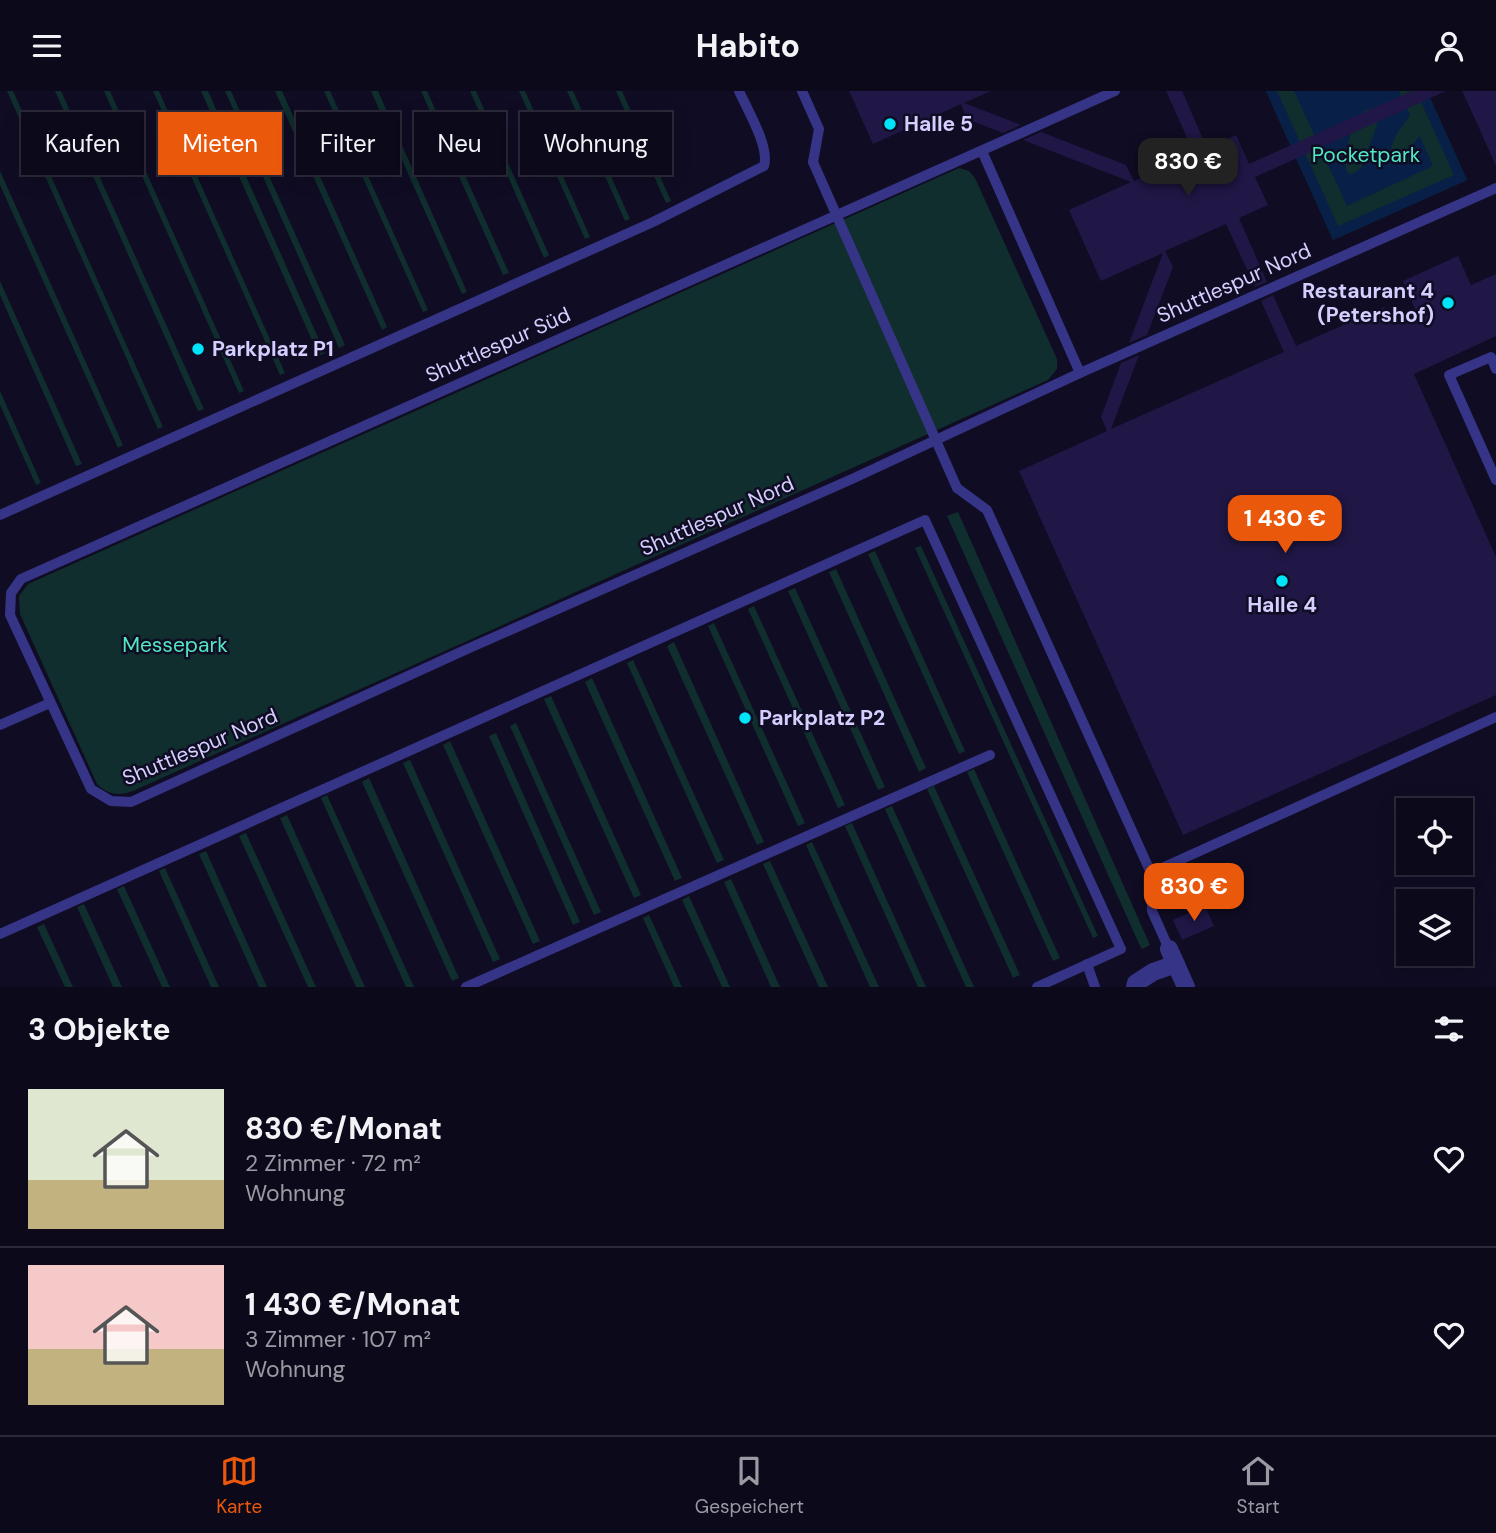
<!DOCTYPE html>
<html lang="de">
<meta charset="utf-8">
<style>
body{margin:0;font-family:"DM Sans",sans-serif;background:#151224;color:#f1f3f6;height:100vh;display:flex;flex-direction:column;font-size:26px;white-space:nowrap}
*{box-sizing:border-box;margin:0}
p{font-size:23px;color:#9a9aa3}
.icon{flex:none;width:38px;height:38px;fill:none;stroke:currentColor;stroke-width:2;stroke-linecap:round;stroke-linejoin:round}
.map{position:relative;height:896px;overflow:hidden}
.side{display:flex;flex-direction:column;background:#0c091b;flex:1}
.side>*{flex:none}
.top-card{position:absolute;left:21px;top:21px;width:700px;height:63px;display:flex;gap:14px}
.fabs{position:absolute;left:1396px;top:707px;display:grid;gap:14px}
.fabs a{display:grid;place-items:center;width:77px;height:77px;border-radius:0px;background:#0c091b;box-shadow:0 4px 18px #0003,0 0 0 2px #2c2a3a;font-size:35px}
.price{position:absolute;translate:-50% -60px;padding:0 16px;border-radius:14px;background:#ea580c;color:#fff;font-size:23px;line-height:46px;filter:drop-shadow(0 2px 4px #0008)}
.price::after{content:'';position:absolute;left:50%;top:42px;width:21px;height:16px;margin-left:-10px;background:inherit;clip-path:polygon(0 0,100% 0,50% 100%)}
.price.selected{background:#222;color:#fff}
ul{padding:0;list-style:none}
li{display:flex;align-items:center;gap:21px;height:175px;padding:0 28px}
li+li{border-top:2px solid #2c2a3a}
li span{display:grid;place-items:center;flex:none;width:196px;height:140px;border-radius:0px;color:#555}
li>.icon{margin-inline-start:auto}
span .icon{width:84px;height:84px;fill:#fffc;stroke-width:1}
li b{font-size:30px}
h2{display:flex;justify-content:space-between;align-items:center;height:84px;padding:0 28px;font-size:30px}
.tag{padding:0 24px;border-radius:0px;background:#0c091b;box-shadow:0 4px 18px #0003,0 0 0 2px #2c2a3a;font-size:24px;line-height:63px}
.tag.selected{background:#ea580c;color:#fff}
header{display:flex;justify-content:space-between;align-items:center;height:91px;padding:0 28px;background:#0c091b;font-size:32px;font-weight:700}
.tab-bar{display:flex;justify-content:space-around;align-items:center;height:98px;border-top:2px solid #2c2a3a;background:#0c091b;font-size:19px;color:#9a9aa3}
.tab-bar a{display:grid;justify-items:center;gap:4px}
.tab-bar .selected{color:#ea580c}
.map>svg:first-child{display:block}
.green{fill:#0f2e2d}
.water{fill:#082047;fill-rule:evenodd}
.building{fill:#201746}
.lines{fill:none;stroke-linecap:round;stroke-linejoin:round}
.service{stroke:#363486;stroke-width:10}
.minor{stroke:#363486;stroke-width:18}
.service-bridge{stroke:#363486;stroke-width:10}
.poi-dot{fill:#00e4fa;stroke:#100c24;stroke-width:2.5}
.labels{text-anchor:middle;stroke-width:5;stroke-linejoin:round;paint-order:stroke}
.poi-label{font-size:21px;font-weight:bold;fill:#d4cfff;stroke:#100c24;text-anchor:start}
.park-label{font-size:21px;fill:#52e8c1;stroke:#100c24}
.street-label{font-size:21px;fill:#d4cfff;stroke:#100c24}
</style>
<header><svg class="icon" aria-label="menu" viewBox="0 0 24 24"><path d="M4 6h16M4 12h16M4 18h16"/></svg>Habito<svg class="icon" aria-label="person" viewBox="0 0 24 24"><circle cx="12" cy="8" r="4"/><path d="M4 21q1-7 8-7t8 7"/></svg></header>
<div class="map">
<svg width="1496" height="896" viewBox="0 0 1496 896">
<rect width="100%" height="100%" fill="#100c24"/>
<g class="green">
<path d="M 7,0 L 13,0 L 163,336 L 158,338 Z"/>
<path d="M 55,0 L 61,0 L 204,318 L 198,320 Z"/>
<path d="M 104,0 L 110,0 L 244,300 L 239,302 Z"/>
<path d="M 153,0 L 159,0 L 285,282 L 280,284 Z"/>
<path d="M 201,0 L 208,0 L 325,262 L 319,265 Z"/>
<path d="M 225,0 L 231,0 L 345,254 L 339,257 Z"/>
<path d="M 275,0 L 282,0 L 387,236 L 382,239 Z"/>
<path d="M 324,0 L 330,0 L 428,219 L 423,221 Z"/>
<path d="M 371,0 L 378,0 L 467,201 L 462,203 Z"/>
<path d="M 421,0 L 427,0 L 509,182 L 503,184 Z"/>
<path d="M 470,0 L 476,0 L 549,164 L 544,167 Z"/>
<path d="M 519,0 L 525,0 L 590,146 L 585,148 Z"/>
<path d="M 567,0 L 573,0 L 630,128 L 625,130 Z"/>
<path d="M 616,0 L 622,0 L 671,110 L 666,112 Z"/>
<path d="M 1266,0 L 1427,0 L 1467,89 L 1333,149 Z"/>
<path d="M 959,77 L 969,80 L 975,87 L 1057,268 L 1057,278 L 1048,289 L 133,700 C 118,705 108,704 97,693 L 20,523 L 19,505 L 28,493 Z"/>
<path d="M 0,80 L 123,354 L 118,357 L 0,94 Z"/>
<path d="M 0,190 L 82,373 L 76,375 L 0,204 Z"/>
<path d="M 0,300 L 41,392 L 36,394 L 0,314 Z"/>
<path d="M 958,421 L 1150,854 L 1142,858 L 1140,855 L 947,425 Z"/>
<path d="M 921,455 L 1098,845 L 1093,847 L 915,457 Z"/>
<path d="M 875,460 L 965,660 L 959,663 L 868,463 Z"/>
<path d="M 836,478 L 926,677 L 919,681 L 829,481 Z"/>
<path d="M 795,497 L 885,696 L 878,699 L 788,500 Z"/>
<path d="M 754,515 L 845,714 L 838,717 L 748,518 Z"/>
<path d="M 714,532 L 805,732 L 798,735 L 708,535 Z"/>
<path d="M 674,551 L 764,751 L 757,754 L 667,555 Z"/>
<path d="M 633,569 L 724,769 L 717,772 L 627,572 Z"/>
<path d="M 592,587 L 682,787 L 675,790 L 585,591 Z"/>
<path d="M 551,605 L 641,804 L 634,807 L 544,608 Z"/>
<path d="M 516,632 L 525,652 L 601,821 L 594,824 L 510,635 Z"/>
<path d="M 496,642 L 580,831 L 573,834 L 489,645 Z"/>
<path d="M 450,650 L 540,850 L 533,853 L 443,654 Z"/>
<path d="M 410,669 L 500,868 L 493,871 L 403,672 Z"/>
<path d="M 974,678 L 1060,867 L 1053,870 L 967,681 Z"/>
<path d="M 369,687 L 459,887 L 452,890 L 362,691 Z"/>
<path d="M 934,695 L 1020,884 L 1013,887 L 927,698 Z"/>
<path d="M 327,704 L 414,896 L 406,896 L 321,707 Z"/>
<path d="M 892,715 L 974,896 L 966,896 L 885,718 Z"/>
<path d="M 287,724 L 365,896 L 356,896 L 280,727 Z"/>
<path d="M 852,732 L 926,896 L 918,896 L 845,735 Z"/>
<path d="M 246,742 L 316,896 L 308,896 L 239,745 Z"/>
<path d="M 812,751 L 879,896 L 870,896 L 806,754 Z"/>
<path d="M 206,760 L 267,896 L 259,896 L 199,763 Z"/>
<path d="M 770,770 L 828,896 L 819,896 L 763,773 Z"/>
<path d="M 165,777 L 219,896 L 211,896 L 159,780 Z"/>
<path d="M 731,788 L 780,896 L 771,896 L 724,791 Z"/>
<path d="M 124,795 L 170,896 L 162,896 L 117,798 Z"/>
<path d="M 689,805 L 730,896 L 722,896 L 682,809 Z"/>
<path d="M 84,813 L 122,896 L 113,896 L 77,816 Z"/>
<path d="M 649,824 L 682,896 L 674,896 L 643,827 Z"/>
<path d="M 44,833 L 73,896 L 65,896 L 37,836 Z"/>
</g>
<g class="water">
<path d="M 1266,0 L 1277,0 L 1338,135 L 1454,84 L 1416,0 L 1427,0 L 1467,89 L 1333,149 Z"/>
<path d="M 1294,0 L 1399,0 L 1410,24 C 1402,36 1386,54 1392,69 L 1401,67 L 1420,45 L 1433,75 L 1347,115 ZM 1366,19 L 1373,19 L 1378,28 L 1376,37 L 1361,77 L 1351,84 L 1346,79 C 1345,60 1350,31 1366,19 Z"/>
</g>
<g class="building">
<path d="M 849,0 L 991,0 L 964,12 L 1021,34 L 1003,42 L 967,28 L 961,13 L 873,53 Z"/>
<path d="M 1166,0 L 1182,0 L 1207,57 L 1236,44 L 1249,73 L 1412,0 L 1446,0 L 1255,86 L 1268,114 L 1239,127 L 1267,191 L 1255,196 L 1226,133 L 1165,160 L 1173,176 L 1147,244 L 1129,252 L 1163,162 L 1101,190 L 1069,119 L 1131,91 L 1023,49 L 1041,41 L 1126,74 L 1134,90 L 1194,62 Z"/>
<path d="M 1462,0 L 1496,0 L 1496,75 L 1471,19 Z"/>
<path d="M 1458,165 L 1471,194 L 1496,183 L 1496,245 L 1414,283 L 1496,466 L 1496,604 L 1183,744 L 1019,380 L 1107,340 L 1101,326 L 1121,272 L 1139,264 L 1111,338 L 1284,261 L 1261,210 L 1273,204 L 1296,255 L 1384,216 L 1391,231 L 1416,220 L 1403,190 Z"/>
<path d="M 1205,815 L 1214,835 L 1182,849 L 1173,829 Z"/>
</g>
<g class="lines">
<g class="service">
<path d="M 802,0 L 819,38 L 813,71"/>
<path d="M 1115,0 L 21,488 L 11,502 L 10,524 L 91,698 L 111,710 L 131,711 L 465,559 L 852,388 L 1080,282 L 1496,97"/>
<path d="M 982,60 L 1080,282"/>
<path d="M 1496,278 L 1491,266 L 1449,284 L 1496,389"/>
<path d="M 957,397 L 987,419 L 1151,782 L 1152,820 L 1169,858"/>
<path d="M 0,424 L 653,131 L 764,75 C 770,56 747,18 739,0"/>
<path d="M 0,634 L 50,612"/>
<path d="M 1151,782 L 1496,626"/>
<path d="M 0,843 L 925,429 L 1121,858 L 1037,896"/>
<path d="M 1087,873 L 1095,896"/>
<path d="M 466,896 L 990,664"/>
</g>
<g class="minor">
<path d="M 1169,858 L 1186,896"/>
<path d="M 1135,896 L 1136,892 L 1153,881 L 1176,873"/>
</g>
<path class="service-bridge" d="M 813,71 L 957,397"/>
</g>
<g class="poi-dot">
<circle cx="890" cy="33" r="7"/>
<circle cx="1448" cy="212" r="7"/>
<circle cx="198" cy="258" r="7"/>
<circle cx="1282" cy="490" r="7"/>
<circle cx="745" cy="627" r="7"/>
</g>
<g class="labels">
<g class="poi-label">
<text x="904" y="40">Halle 5</text>
<text x="1434" y="207" text-anchor="end">Restaurant 4<tspan x="1434" dy="24">(Petershof)</tspan></text>
<text x="212" y="265">Parkplatz P1</text>
<text x="1282" y="521" text-anchor="middle">Halle 4</text>
<text x="759" y="634">Parkplatz P2</text>
</g>
<g class="park-label">
<text x="1366" y="71">Pocketpark</text>
<text x="175" y="561">Messepark</text>
</g>
<g class="street-label">
<text transform="translate(1234 192) rotate(-24)" y="7">Shuttlespur Nord</text>
<text transform="translate(498 254) rotate(-24)" y="7">Shuttlespur Süd</text>
<text transform="translate(717 425) rotate(-24)" y="7">Shuttlespur Nord</text>
<text transform="translate(200 656) rotate(-23)" y="7">Shuttlespur Nord</text>
</g>
</g>
</svg>
<div class="fabs">
<a><svg class="icon" aria-label="locate" viewBox="0 0 24 24"><circle cx="12" cy="12" r="6"/><path d="M12 2v4M12 18v4M2 12h4M18 12h4"/></svg></a>
<a><svg class="icon" aria-label="layers" viewBox="0 0 24 24"><path d="M12 4l9 5-9 5-9-5zM3 14l9 5 9-5"/></svg></a>
</div>
<b class="price selected" style="left:1188px;top:107px">830 €</b>
<b class="price" style="left:1285px;top:464px">1 430 €</b>
<b class="price" style="left:1194px;top:832px">830 €</b>
<div class="top-card">
<a class="tag">Kaufen</a>
<a class="tag selected">Mieten</a>
<a class="tag">Filter</a>
<a class="tag">Neu</a>
<a class="tag">Wohnung</a>
</div>
</div>
<section class="side">
<h2>3 Objekte<svg class="icon" aria-label="filters" viewBox="0 0 24 24"><path d="M4 7h16M4 17h16"/><circle cx="9" cy="7" r="2"/><circle cx="15" cy="17" r="2"/></svg></h2>
<ul>
<li><span style="background:linear-gradient(#dfe7d0 65%,#c2b280 0)"><svg class="icon" aria-label="home" viewBox="0 0 24 24"><path d="M3 11l9-7 9 7M6 9v11h12V9"/></svg></span><div><b>830 €/Monat</b><p>2 Zimmer · 72 m²</p><p>Wohnung</p></div><svg class="icon" aria-label="heart" viewBox="0 0 24 24"><path d="M12 20l-8-8c-3-5 5-10 8-4 3-6 11-1 8 4z"/></svg></li>
<li><span style="background:linear-gradient(#f6c9c9 60%,#c2b280 0)"><svg class="icon" aria-label="home" viewBox="0 0 24 24"><path d="M3 11l9-7 9 7M6 9v11h12V9"/></svg></span><div><b>1 430 €/Monat</b><p>3 Zimmer · 107 m²</p><p>Wohnung</p></div><svg class="icon" aria-label="heart" viewBox="0 0 24 24"><path d="M12 20l-8-8c-3-5 5-10 8-4 3-6 11-1 8 4z"/></svg></li>
</ul>
</section>
<nav class="tab-bar">
<a class="selected"><svg class="icon" aria-label="map" viewBox="0 0 24 24"><path d="M3 6l6-2 6 2 6-2v14l-6 2-6-2-6 2zM9 4v14M15 6v14"/></svg>Karte</a>
<a><svg class="icon" aria-label="saved" viewBox="0 0 24 24"><path d="M7 4h10v16l-5-4-5 4z"/></svg>Gespeichert</a>
<a><svg class="icon" aria-label="home" viewBox="0 0 24 24"><path d="M3 11l9-7 9 7M6 9v11h12V9"/></svg>Start</a>
</nav>
